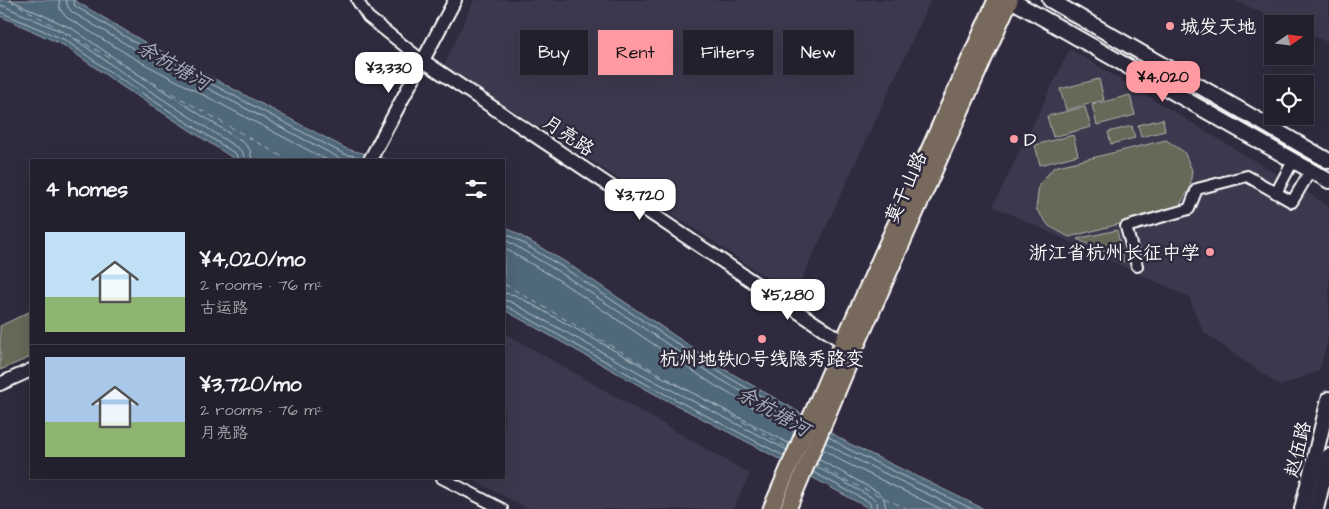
<!DOCTYPE html>
<meta charset="utf-8">
<style>
body{margin:0;font-family:"Architects Daughter","LXGW WenKai TC",sans-serif;background:#2f2d3a;color:#f1f3f6;height:100vh;display:flex;flex-direction:column;font-size:19px;white-space:nowrap}
*{box-sizing:border-box;margin:0}
p{font-size:16px;color:#a3a3aa}
.icon{flex:none;width:28px;height:28px;fill:none;stroke:currentColor;stroke-width:2;stroke-linecap:round;stroke-linejoin:round}
.map{position:relative;flex:1;overflow:hidden}
.sheet{position:absolute;left:30px;top:159px;width:475px;height:320px;display:flex;flex-direction:column;background:#23202e;border-radius:0px;box-shadow:0 5px 20px #0002,0 0 0 1px #403e4a}
.sheet>*{flex:none}
.banner{position:absolute;left:520px;top:30px;width:475px;height:45px;display:flex;gap:10px}
.needle{width:32px;rotate:76deg}
.controls{position:absolute;left:1264px;top:15px;display:grid;gap:10px}
.controls a{display:grid;place-items:center;width:50px;height:50px;border-radius:0px;background:#23202e;box-shadow:0 5px 20px #0002,0 0 0 1px #403e4a;font-size:25px}
.price{position:absolute;translate:-50% -42px;padding:0 11px;border-radius:10px;background:#fff;color:#222;font-size:16px;line-height:32px;filter:drop-shadow(0 1px 2px #0008)}
.price::after{content:'';position:absolute;left:50%;top:30px;width:15px;height:11px;margin-left:-8px;background:inherit;clip-path:polygon(0 0,100% 0,50% 100%)}
.price.on{background:#ff9aa2;color:#111}
ul{padding:0;list-style:none}
li{display:flex;align-items:center;gap:15px;height:125px;padding:0 15px}
li+li{border-top:1px solid #403e4a}
li span{display:grid;place-items:center;flex:none;width:140px;height:100px;border-radius:0px;color:#555}
li>.icon{margin-inline-start:auto}
span .icon{width:60px;height:60px;fill:#fffc;stroke-width:1}
li b{font-size:21px}
h2{display:flex;justify-content:space-between;align-items:center;height:60px;padding:0 15px;font-size:21px}
.tag{padding:0 18px;border-radius:0px;background:#23202e;box-shadow:0 5px 20px #0002,0 0 0 1px #403e4a;font-size:18px;line-height:45px}
.tag.on{background:#ff9aa2;color:#111}
.map>svg:first-child{display:block}
.built{fill:#3e384e}
.green{fill:#666758;stroke:#b2b3ac}
.water{fill:#50687a;stroke:#96a4af}
.lines{fill:none;stroke-linecap:round;stroke-linejoin:round}
.shore{stroke:#b9c3ca;stroke-width:1}
.ferry{stroke:#a8b4bc;stroke-width:1;stroke-dasharray:6 5;stroke-linecap:butt}
.minor-casing{stroke:#fff;stroke-width:14}
.tertiary-casing{stroke:#fff;stroke-width:16}
.secondary-casing{stroke:#fff;stroke-width:18}
.primary-casing{stroke:#fff;stroke-width:19}
.minor{stroke:#2f2a3d;stroke-width:10}
.tertiary{stroke:#2f2a3d;stroke-width:12}
.secondary{stroke:#2f2a3d;stroke-width:14}
.primary{stroke:#77695c;stroke-width:15}
.poi-dot{fill:#ff9aa2;stroke:#2f2a3d;stroke-width:2}
.labels{text-anchor:middle;stroke-width:5;stroke-linejoin:round;paint-order:stroke}
.poi-label{font-size:19px;fill:#fff;stroke:#2f2a3d;text-anchor:start}
.street-label{font-size:19px;fill:#fff;stroke:#2f2a3d}
.water-label{font-size:20px;font-style:italic;fill:#a8b4bc;stroke:#2f2a3d}
</style>
<div class="map">
<svg width="1329" height="509" viewBox="0 0 1329 509">
<rect width="100%" height="100%" fill="#2f2a3d"/>
<filter id="ink" filterUnits="userSpaceOnUse"><feTurbulence type="fractalNoise" baseFrequency=".02" numOctaves="2"/><feDisplacementMap in="SourceGraphic" scale="10" xChannelSelector="R" yChannelSelector="G"/><feConvolveMatrix kernelMatrix="1 2 1 2 8 2 1 2 1" color-interpolation-filters="sRGB"/></filter>
<g filter="url(#ink)">
<g class="built">
<path d="M 474,0 L 931,0 L 794,296 L 650,199 L 444,66 Z"/>
<path d="M 1234,0 L 1329,0 L 1329,43 L 1305,32 L 1305,24 L 1287,24 Z"/>
<path d="M 1070,49 L 1329,206 L 1329,337 L 1319,371 L 1280,386 L 1203,332 L 1189,297 L 993,206 Z"/>
<path d="M 505,333 L 750,474 L 733,509 L 529,509 L 469,478 L 504,478 L 504,336 Z"/>
</g>
<g class="green">
<path d="M 1099,79 L 1104,100 L 1066,110 L 1060,89 Z"/>
<path d="M 1130,95 L 1135,115 L 1097,125 L 1092,105 Z"/>
<path d="M 1085,107 L 1091,127 L 1053,137 L 1047,116 Z"/>
<path d="M 1163,119 L 1165,131 L 1141,137 L 1138,125 Z"/>
<path d="M 1132,126 L 1135,138 L 1111,144 L 1108,132 Z"/>
<path d="M 1073,135 L 1078,155 L 1040,165 L 1035,145 Z"/>
<path d="M 1166,140 L 1184,152 L 1192,170 L 1190,188 L 1177,209 L 1069,237 L 1049,226 L 1036,209 L 1039,185 L 1054,167 Z"/>
<path d="M 1117,230 L 1124,262 L 1077,239 Z"/>
<path d="M 31,311 L 31,357 L 0,370 L 0,326 Z"/>
</g>
<g class="water">
<path d="M 0,0 L 74,0 L 146,43 L 347,149 L 390,160 L 236,160 L 120,85 L 63,45 L 0,16 Z"/>
<path d="M 504,226 L 567,263 L 724,369 L 792,408 L 848,443 L 984,509 L 870,509 L 755,446 L 653,393 L 504,310 Z"/>
</g>
<g class="lines">
<g class="shore">
<path d="M 10,0 L 73,29 L 130,69 L 244,143 L 250,150 L 252,160"/>
<path d="M 59,0 L 60,9 L 66,17 L 137,60 L 327,160"/>
<path d="M 66,0 L 68,7 L 72,12 L 141,53 L 343,160"/>
<path d="M 73,0 L 75,6 L 144,48 L 344,154 L 363,158"/>
<path d="M 0,5 L 6,7 L 69,35 L 126,75 L 239,149 L 243,153 L 245,160"/>
<path d="M 0,12 L 65,40 L 123,81 L 236,154 L 238,160"/>
<path d="M 504,232 L 564,268 L 721,373 L 800,419"/>
<path d="M 504,239 L 561,273 L 718,378 L 798,424"/>
<path d="M 504,248 L 557,279 L 714,385 L 795,431"/>
<path d="M 504,293 L 515,295 L 662,377 L 790,444"/>
<path d="M 504,300 L 511,302 L 658,383 L 787,450"/>
<path d="M 504,306 L 508,307 L 655,389 L 784,456"/>
<path d="M 828,436 L 846,448 L 972,509"/>
<path d="M 825,442 L 843,453 L 958,509"/>
<path d="M 823,449 L 840,460 L 941,509"/>
<path d="M 818,459 L 878,492 L 884,499 L 886,509"/>
<path d="M 815,466 L 873,498 L 877,502 L 878,509"/>
<path d="M 813,472 L 869,502 L 872,509"/>
</g>
<g class="ferry">
<path d="M 9,0 L 288,160"/>
<path d="M 504,284 L 790,449"/>
<path d="M 815,463 L 845,480 L 908,509"/>
</g>
<defs>
<g id="minor">
<path d="M 357,0 L 368,17 L 422,60"/>
<path d="M 1276,193 L 1293,161"/>
<path d="M 1137,266 L 1126,227 L 1189,209 L 1197,189 L 1247,176 L 1292,202 L 1311,170"/>
<path d="M 442,478 L 502,509"/>
</g>
<g id="tertiary">
<path d="M 422,60 L 843,342"/>
<path d="M 370,160 L 455,0"/>
<path d="M 0,384 L 31,370"/>
</g>
<g id="secondary">
<path d="M 1011,0 L 1329,181"/>
<path d="M 1050,0 L 1329,161"/>
<path d="M 1302,509 L 1329,399"/>
<path d="M 1316,509 L 1329,456"/>
</g>
<g id="primary">
<path d="M 771,509 L 843,342 L 996,0"/>
<path d="M 788,509 L 855,349 L 1010,0"/>
</g>
</defs>
<use href="#minor" class="minor-casing"/>
<use href="#tertiary" class="tertiary-casing"/>
<use href="#secondary" class="secondary-casing"/>
<use href="#primary" class="primary-casing"/>
<use href="#minor" class="minor"/>
<use href="#tertiary" class="tertiary"/>
<use href="#secondary" class="secondary"/>
<use href="#primary" class="primary"/>
</g>
</g>
<g class="poi-dot">
<circle cx="1170" cy="26" r="5"/>
<circle cx="1014" cy="139" r="5"/>
<circle cx="1210" cy="252" r="5"/>
<circle cx="762" cy="339" r="5"/>
</g>
<g class="labels">
<g class="poi-label">
<text x="1180" y="33">城发天地</text>
<text x="1024" y="146">D</text>
<text x="1200" y="259" text-anchor="end">浙江省杭州长征中学</text>
<text x="762" y="365" text-anchor="middle">杭州地铁10号线隐秀路变</text>
</g>
<g class="street-label">
<text transform="translate(569 135) rotate(34)" y="7">月亮路</text>
<text transform="translate(905 187) rotate(-66)" y="7">莫干山路</text>
<text transform="translate(1297 449) rotate(-76)" y="7">赵伍路</text>
</g>
<g class="water-label">
<text transform="translate(174 65) rotate(30)" y="7">余杭塘河</text>
<text transform="translate(774 411) rotate(30)" y="7">余杭塘河</text>
</g>
</g>
</svg>
<div class="controls">
<a><svg class="needle" viewBox="-14 -14 28 28"><path d="M0-13l5 13h-10z" fill="#e53935"/><path d="M0 13l5-13h-10z" fill="#a3a3aa"/></svg></a>
<a><svg class="icon" aria-label="locate" viewBox="0 0 24 24"><circle cx="12" cy="12" r="6"/><path d="M12 2v4M12 18v4M2 12h4M18 12h4"/></svg></a>
</div>
<b class="price" style="left:389px;top:94px">¥3,330</b>
<b class="price on" style="left:1163px;top:103px">¥4,020</b>
<b class="price" style="left:640px;top:221px">¥3,720</b>
<b class="price" style="left:788px;top:321px">¥5,280</b>
<div class="banner">
<a class="tag">Buy</a>
<a class="tag on">Rent</a>
<a class="tag">Filters</a>
<a class="tag">New</a>
</div>
<section class="sheet">
<h2>4 homes<svg class="icon" aria-label="filters" viewBox="0 0 24 24"><path d="M4 7h16M4 17h16"/><circle cx="9" cy="7" r="2"/><circle cx="15" cy="17" r="2"/></svg></h2>
<ul>
<li><span style="background:linear-gradient(#bfe0f5 65%,#8fb573 0)"><svg class="icon" aria-label="home" viewBox="0 0 24 24"><path d="M3 11l9-7 9 7M6 9v11h12V9"/></svg></span><div><b>¥4,020/mo</b><p>2 rooms · 76 m²</p><p>古运路</p></div></li>
<li><span style="background:linear-gradient(#a9c7e8 65%,#8fb573 0)"><svg class="icon" aria-label="home" viewBox="0 0 24 24"><path d="M3 11l9-7 9 7M6 9v11h12V9"/></svg></span><div><b>¥3,720/mo</b><p>2 rooms · 76 m²</p><p>月亮路</p></div></li>
</ul>
</section>
</div>
